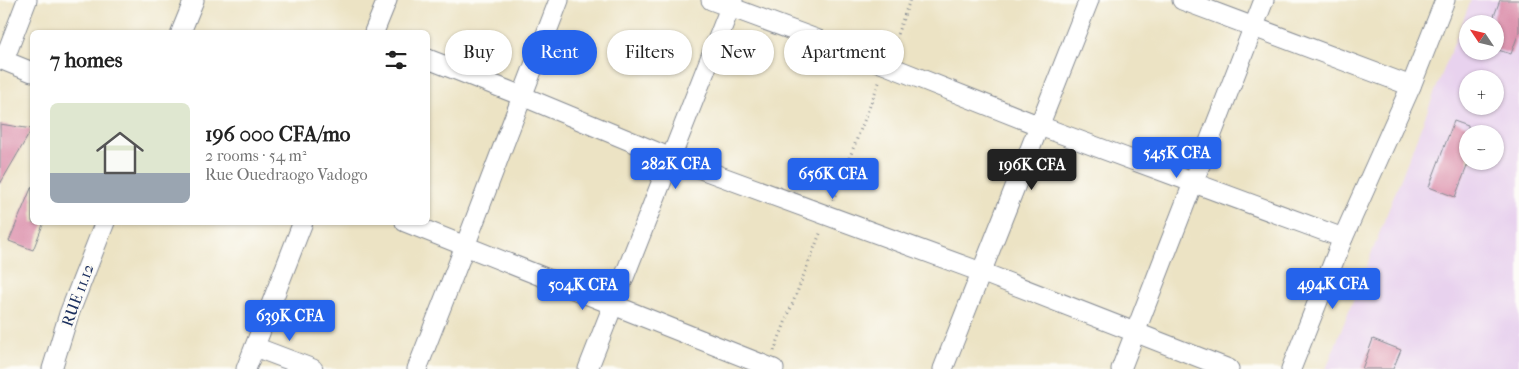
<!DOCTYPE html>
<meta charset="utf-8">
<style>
body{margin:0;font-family:"IM FELL French Canon",serif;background:#f2f2f2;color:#222;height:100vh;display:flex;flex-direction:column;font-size:19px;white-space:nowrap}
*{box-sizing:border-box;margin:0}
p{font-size:16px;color:#767676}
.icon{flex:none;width:28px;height:28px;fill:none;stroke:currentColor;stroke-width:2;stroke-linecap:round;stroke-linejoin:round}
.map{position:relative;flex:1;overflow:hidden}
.drawer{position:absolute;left:30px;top:30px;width:400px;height:195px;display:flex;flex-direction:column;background:#fff;border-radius:8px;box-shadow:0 1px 4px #0004}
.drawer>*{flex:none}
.top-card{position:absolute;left:445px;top:30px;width:475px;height:45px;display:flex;gap:10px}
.needle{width:32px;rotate:305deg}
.tools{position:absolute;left:1459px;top:15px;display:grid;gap:10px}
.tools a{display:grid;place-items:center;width:45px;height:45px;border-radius:50%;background:#fff;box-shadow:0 1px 4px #0004;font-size:25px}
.price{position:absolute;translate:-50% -42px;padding:0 11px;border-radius:5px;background:#2563eb;color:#fff;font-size:16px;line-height:32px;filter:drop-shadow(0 1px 2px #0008)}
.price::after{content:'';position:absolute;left:50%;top:30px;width:15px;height:11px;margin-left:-8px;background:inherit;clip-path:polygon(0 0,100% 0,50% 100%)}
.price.selected{background:#222;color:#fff}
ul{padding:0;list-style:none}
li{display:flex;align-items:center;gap:15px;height:125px;padding:0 20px}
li+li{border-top:1px solid #e0e0e0}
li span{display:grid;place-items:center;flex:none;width:140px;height:100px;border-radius:8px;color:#555}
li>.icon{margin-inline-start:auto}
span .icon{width:60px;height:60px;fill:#fffc;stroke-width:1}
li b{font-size:21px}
h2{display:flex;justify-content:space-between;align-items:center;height:60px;padding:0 20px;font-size:21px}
.pill{padding:0 18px;border-radius:22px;background:#fff;box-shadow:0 1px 4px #0004;font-size:18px;line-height:45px}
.pill.selected{background:#2563eb;color:#fff}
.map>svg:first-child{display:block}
.built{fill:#e8d2ee;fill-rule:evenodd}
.building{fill:#da8aa8}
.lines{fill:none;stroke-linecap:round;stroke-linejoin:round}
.minor-casing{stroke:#848991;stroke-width:21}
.path{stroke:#848991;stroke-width:3;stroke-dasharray:1 4;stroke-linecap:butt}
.minor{stroke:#fff;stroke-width:19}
.labels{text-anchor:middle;stroke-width:5;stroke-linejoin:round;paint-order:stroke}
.street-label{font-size:16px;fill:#1b2f5e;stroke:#fdfcf7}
</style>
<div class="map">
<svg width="1519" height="369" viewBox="0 0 1519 369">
<rect width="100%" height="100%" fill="#fdfcf7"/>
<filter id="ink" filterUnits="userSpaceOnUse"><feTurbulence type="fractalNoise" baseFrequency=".02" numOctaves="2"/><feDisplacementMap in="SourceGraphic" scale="10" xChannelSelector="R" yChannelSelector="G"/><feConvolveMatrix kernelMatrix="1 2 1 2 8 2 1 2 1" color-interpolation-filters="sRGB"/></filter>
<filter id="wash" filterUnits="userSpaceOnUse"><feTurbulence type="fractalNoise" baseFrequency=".0096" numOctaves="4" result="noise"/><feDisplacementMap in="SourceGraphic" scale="20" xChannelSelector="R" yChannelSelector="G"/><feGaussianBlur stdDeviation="1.12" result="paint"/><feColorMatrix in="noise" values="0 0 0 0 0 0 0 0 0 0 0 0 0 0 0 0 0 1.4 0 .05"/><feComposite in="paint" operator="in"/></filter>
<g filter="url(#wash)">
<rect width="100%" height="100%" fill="#ece3c4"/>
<path class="built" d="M 1471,0 L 1519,0 L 1519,369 L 1326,369 ZM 1468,24 L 1495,24 L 1495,51 L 1468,51 ZM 1468,79 L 1495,79 L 1495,106 L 1468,106 ZM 1468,134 L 1495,134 L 1495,161 L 1468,161 Z"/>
<g id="blocks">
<g class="building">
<path d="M 1500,0 L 1519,0 L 1519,32 L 1511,54 L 1495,49 L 1495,24 L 1491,24 Z"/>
<path d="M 1454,121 L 1468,126 L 1468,164 L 1455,197 L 1429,187 Z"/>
<path d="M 0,124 L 32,129 L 0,184 Z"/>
<path d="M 32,186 L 32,222 L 44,222 L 33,250 L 9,241 Z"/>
<path d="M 1373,339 L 1401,350 L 1393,369 L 1362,369 Z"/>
</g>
</g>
</g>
<g filter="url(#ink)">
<use href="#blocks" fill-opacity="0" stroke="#848991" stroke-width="1"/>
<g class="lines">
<defs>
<g id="minor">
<path d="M 711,0 L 886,65 L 1040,126 L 1343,238"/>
<path d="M 1182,0 L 1411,86"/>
<path d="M 181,32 L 194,0"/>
<path d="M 374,32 L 387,0"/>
<path d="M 0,59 L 32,72"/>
<path d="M 428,59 L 522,96 L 671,158 L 981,272 L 1229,369"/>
<path d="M 4,60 L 27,0"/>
<path d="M 405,222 L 774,369"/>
<path d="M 255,347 L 313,369"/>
<path d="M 52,369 L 69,314 L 105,222"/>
<path d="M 246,369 L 303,222"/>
<path d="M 417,369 L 465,246 L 559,0"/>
<path d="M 588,369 L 733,0"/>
<path d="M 943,369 L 1089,0"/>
<path d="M 1121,369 L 1264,0"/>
<path d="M 1291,369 L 1343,238 L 1411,86 L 1445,0"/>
</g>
</defs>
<use href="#minor" class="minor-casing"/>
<g class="path">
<path d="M 892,48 L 910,0"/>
<path d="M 833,200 L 880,80"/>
<path d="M 774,351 L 821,231"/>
</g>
<use href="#minor" class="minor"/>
</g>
</g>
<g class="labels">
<g class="street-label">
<text transform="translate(77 295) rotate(-70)" y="6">RUE 11.12</text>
</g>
</g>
</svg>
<div class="tools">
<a><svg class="needle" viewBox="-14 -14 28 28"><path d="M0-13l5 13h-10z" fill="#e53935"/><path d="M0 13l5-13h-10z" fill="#767676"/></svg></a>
<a>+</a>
<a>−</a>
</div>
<b class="price" style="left:1177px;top:179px">545K CFA</b>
<b class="price" style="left:676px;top:190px">282K CFA</b>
<b class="price selected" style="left:1032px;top:191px">196K CFA</b>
<b class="price" style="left:833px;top:200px">656K CFA</b>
<b class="price" style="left:1333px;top:310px">494K CFA</b>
<b class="price" style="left:583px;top:311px">504K CFA</b>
<b class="price" style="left:290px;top:342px">639K CFA</b>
<div class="top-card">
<a class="pill">Buy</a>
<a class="pill selected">Rent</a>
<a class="pill">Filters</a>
<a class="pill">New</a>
<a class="pill">Apartment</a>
</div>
<section class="drawer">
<h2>7 homes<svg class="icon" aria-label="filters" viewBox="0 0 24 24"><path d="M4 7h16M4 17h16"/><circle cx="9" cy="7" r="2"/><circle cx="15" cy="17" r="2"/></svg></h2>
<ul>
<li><span style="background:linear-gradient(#dfe7d0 70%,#9aa5b1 0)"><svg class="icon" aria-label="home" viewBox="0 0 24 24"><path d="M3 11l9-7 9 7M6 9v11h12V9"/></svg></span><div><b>196 000 CFA/mo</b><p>2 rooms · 54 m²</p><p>Rue Ouedraogo Vadogo</p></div></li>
</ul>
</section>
</div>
